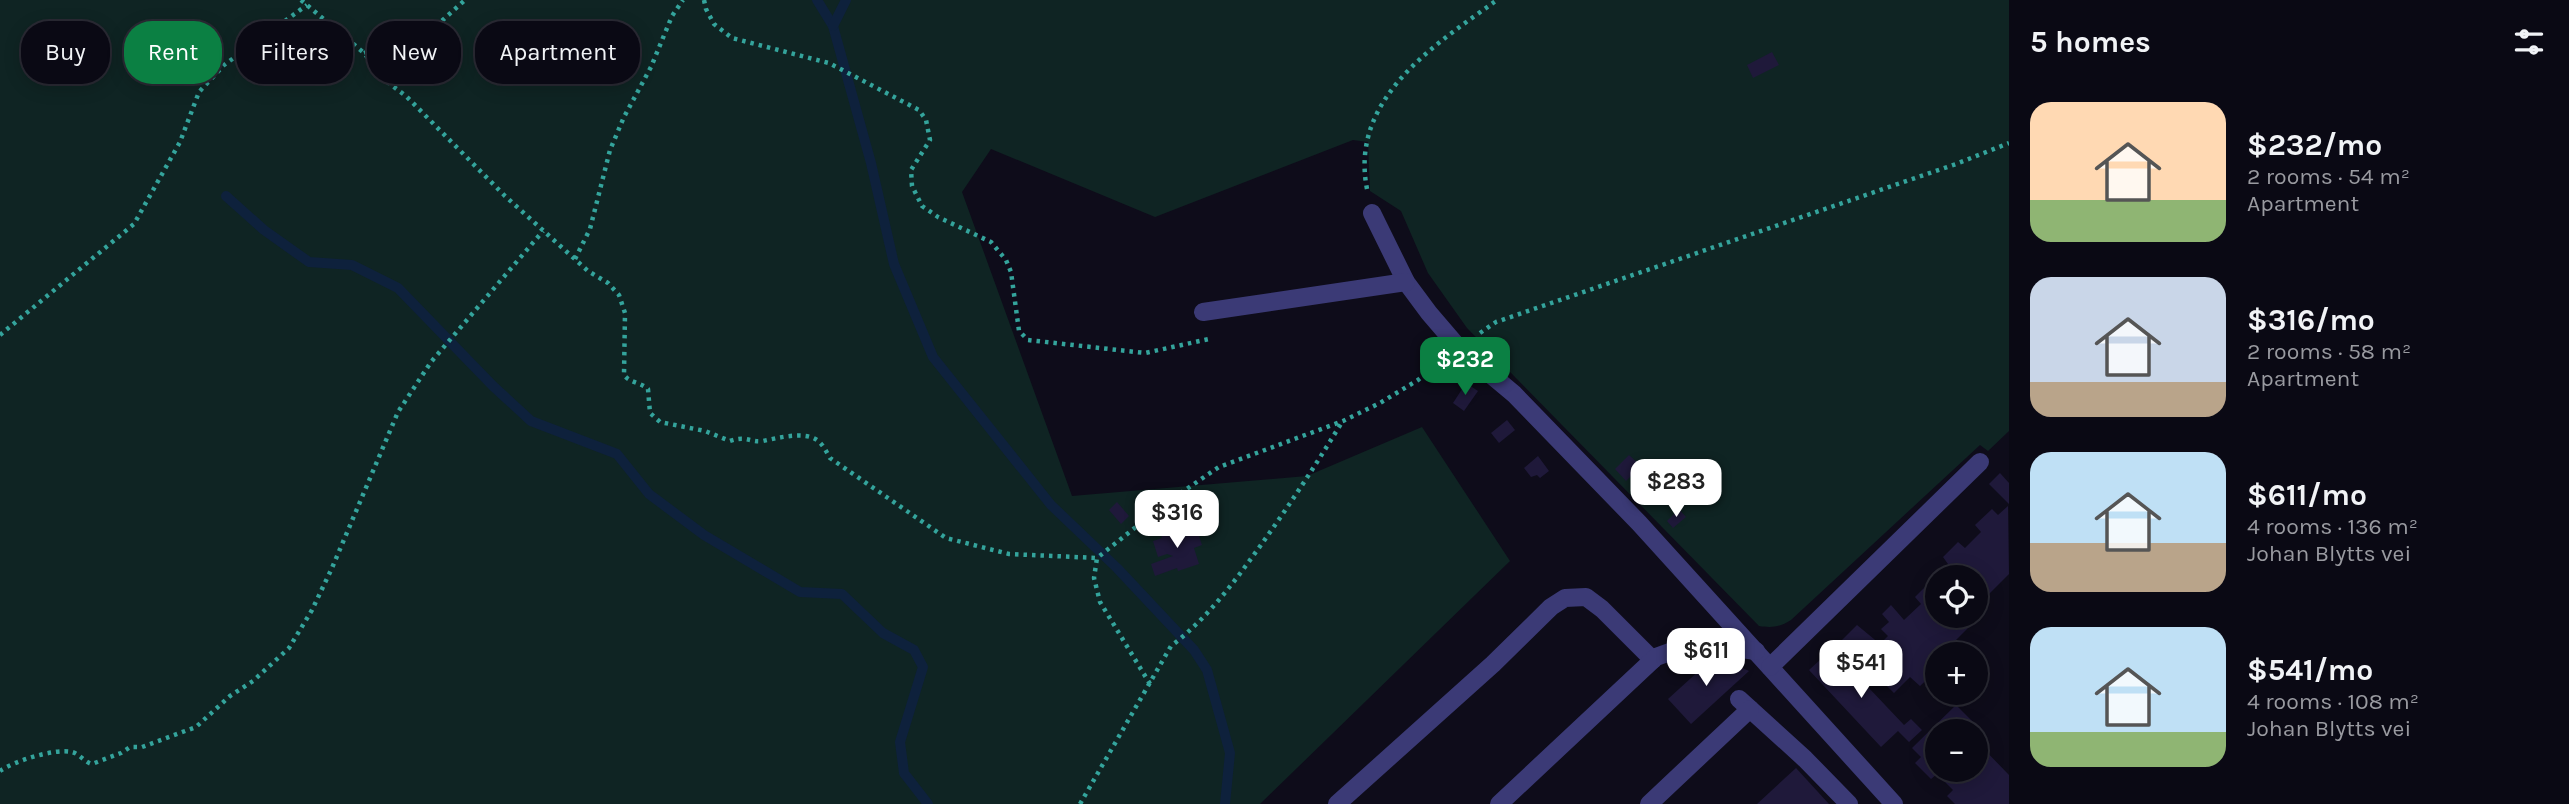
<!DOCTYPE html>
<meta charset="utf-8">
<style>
body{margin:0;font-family:Karla,sans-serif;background:#13121d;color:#f1f3f6;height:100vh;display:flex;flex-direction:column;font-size:26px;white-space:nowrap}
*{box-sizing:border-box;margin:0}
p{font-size:23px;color:#999aa0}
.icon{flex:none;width:38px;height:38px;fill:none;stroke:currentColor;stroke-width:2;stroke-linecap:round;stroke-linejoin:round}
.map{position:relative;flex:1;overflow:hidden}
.side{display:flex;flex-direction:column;background:#0a0914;width:560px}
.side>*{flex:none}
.banner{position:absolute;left:21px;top:21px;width:665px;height:63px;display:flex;gap:14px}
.buttons{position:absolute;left:1925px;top:565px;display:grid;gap:14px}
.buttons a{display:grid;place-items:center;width:63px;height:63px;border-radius:50%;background:#0a0914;box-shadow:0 4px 18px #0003,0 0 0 2px #2a2a34;font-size:35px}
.price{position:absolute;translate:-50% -60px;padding:0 16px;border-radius:14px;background:#fff;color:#222;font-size:23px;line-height:46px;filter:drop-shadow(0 2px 4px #0008)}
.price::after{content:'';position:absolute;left:50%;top:42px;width:21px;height:16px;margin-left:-10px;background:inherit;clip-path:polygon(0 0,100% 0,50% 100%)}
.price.current{background:#0b8043;color:#fff}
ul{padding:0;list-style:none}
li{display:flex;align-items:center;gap:21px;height:175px;padding:0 21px}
li span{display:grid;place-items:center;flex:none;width:196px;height:140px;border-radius:21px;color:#555}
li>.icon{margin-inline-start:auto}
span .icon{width:84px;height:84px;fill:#fffc;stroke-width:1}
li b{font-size:30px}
h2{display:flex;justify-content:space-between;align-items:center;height:84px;padding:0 21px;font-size:30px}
.pill{padding:0 24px;border-radius:28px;background:#0a0914;box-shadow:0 4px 18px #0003,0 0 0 2px #2a2a34;font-size:24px;line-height:63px}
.pill.current{background:#0b8043;color:#fff}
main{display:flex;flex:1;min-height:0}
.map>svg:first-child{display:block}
.green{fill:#0f2423}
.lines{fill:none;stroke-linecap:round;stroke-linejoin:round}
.stream{stroke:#0e213c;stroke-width:10}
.building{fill:#1f193a}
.path{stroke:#34a49c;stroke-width:4.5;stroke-dasharray:3.5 5;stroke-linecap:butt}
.minor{stroke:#3b3a76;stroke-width:18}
</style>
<main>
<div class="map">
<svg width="2009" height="804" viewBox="0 0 2009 804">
<rect width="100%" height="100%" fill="#0e0c1a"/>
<path class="green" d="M 0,0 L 2009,0 L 2009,431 L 1988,451 L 1980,445 L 1791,620 C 1780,627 1772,628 1759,626 L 1467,328 L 1428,273 L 1401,211 L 1370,191 L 1368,142 L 1353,140 L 1155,217 L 991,149 L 962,192 L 1072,496 L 1307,476 L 1422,427 L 1510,561 L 1260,804 L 0,804 Z"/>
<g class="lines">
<g class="stream">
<path d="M 817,0 L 833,26 L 871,163 L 894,264 L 933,357 L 1051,505 L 1117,568 L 1194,650 L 1207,670 L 1230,753 L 1225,804"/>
<path d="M 833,26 L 846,0"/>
<path d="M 226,196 L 264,230 L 309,262 L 352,265 L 398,288 L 493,386 L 531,421 L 617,454 L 649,494 L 704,535 L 800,592 L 842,594 L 883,633 L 914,650 L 923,667 L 900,742 L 904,773 L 928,804"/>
</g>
</g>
<g class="building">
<path d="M 1772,52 L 1779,65 L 1753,78 L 1747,65 Z"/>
<path d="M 1466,383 L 1478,391 L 1464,411 L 1453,403 Z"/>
<path d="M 1507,420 L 1515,430 L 1499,443 L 1491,433 Z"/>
<path d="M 1629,455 L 1641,466 L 1626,481 L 1615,469 Z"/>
<path d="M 1538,456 L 1549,471 L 1540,478 L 1537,475 L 1531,477 L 1524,468 Z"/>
<path d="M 2000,473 L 2009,483 L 2009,504 L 1989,484 Z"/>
<path d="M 1117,502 L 1129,516 L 1121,524 L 1109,510 Z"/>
<path d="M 2008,506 L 2009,574 L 1976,607 L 1976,578 L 1943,578 L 1939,573 L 1948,564 L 1943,557 L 1958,542 L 1965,548 L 1981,532 L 1975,525 L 1992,509 L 1998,515 Z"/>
<path d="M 1679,509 L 1686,517 L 1673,528 L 1667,521 Z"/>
<path d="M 1195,524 L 1202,545 L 1194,548 L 1199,564 L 1178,571 L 1177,568 L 1155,576 L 1151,564 L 1173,556 L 1167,554 L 1158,557 L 1153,541 L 1162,538 L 1161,535 Z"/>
<path d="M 1931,581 L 1937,586 L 1937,616 L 1976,616 L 1976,608 L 1982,614 L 1949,647 L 1956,654 L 1937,654 L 1937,670 L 1920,686 L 1910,677 L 1894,693 L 1841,641 L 1857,625 L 1880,644 L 1888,636 L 1881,629 L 1889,622 L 1882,614 L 1891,605 L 1904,620 L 1921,604 L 1915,597 Z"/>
<path d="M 1832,649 L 1904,725 L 1911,719 L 1922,730 L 1909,742 L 1898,731 L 1881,747 L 1809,670 Z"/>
<path d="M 1713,658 L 1727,661 L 1749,671 L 1691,724 L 1668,699 Z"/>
<path d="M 1956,705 L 1973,722 L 1964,732 L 1937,732 L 1937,770 L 1976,770 L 1976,741 L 2009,775 L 2009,804 L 1955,804 L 1947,796 L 1953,790 L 1937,774 L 1931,779 L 1915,763 L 1921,757 L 1912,748 Z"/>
<path d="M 1796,768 L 1829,804 L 1757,804 Z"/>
</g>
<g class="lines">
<g class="path">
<path d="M 301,0 L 364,53 L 386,81 L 406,96 L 505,196 L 588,271 L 608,283 L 619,295 L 625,313 L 624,375 C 630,383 640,382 648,389 L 650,413 L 660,422 L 705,431 L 730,441 C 747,435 750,443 763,441 C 777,438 804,431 817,440 C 823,444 827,453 830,458 L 946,538 L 1009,554 L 1097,558"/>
<path d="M 704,0 L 706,9 L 714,24 L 732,38 L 829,63 L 919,110 L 926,120 L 930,140 L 911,170 L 912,186 L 922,206 L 938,217 L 991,242 L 1006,260 L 1011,272 L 1019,331 L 1028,340 L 1145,353 L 1209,339"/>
<path d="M 364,53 L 435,27 L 465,0"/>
<path d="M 1367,189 C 1349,98 1435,45 1497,0"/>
<path d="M 575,259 L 590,229 L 610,150 L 624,117 L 651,67 L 672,16 L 683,0"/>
<path d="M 1480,333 L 1496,322 L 1956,164 L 2009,143"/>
<path d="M 0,335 L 134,224 L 180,142 L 199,92 L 224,65 L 307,5"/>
<path d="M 1150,684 L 1100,602 L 1094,578 L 1097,558 L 1166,503 L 1219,467 L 1343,421 L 1380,403 L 1418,380 L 1439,363"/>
<path d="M 0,771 C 14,761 55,748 72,752 C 80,754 84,762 92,764 L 121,753 L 130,747 L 142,747 L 196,727 L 230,696 L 253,681 L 289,648 L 312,610 L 332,568 L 398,412 L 431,362 L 543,231"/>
<path d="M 1080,804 L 1171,646 C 1204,621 1229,589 1253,556 C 1285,512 1314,468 1342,422"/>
</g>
<g class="minor">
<path d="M 1372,213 L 1406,282 L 1429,313 L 1459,348 L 1514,394 L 1639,523 L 1894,804"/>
<path d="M 1203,312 L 1406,282"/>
<path d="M 1770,667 L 1980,462"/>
<path d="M 1739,699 L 1805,759 L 1849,804"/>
<path d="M 1337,804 L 1493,664 L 1551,607 L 1565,598 L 1586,597 L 1602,609 L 1653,660"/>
<path d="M 1499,804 L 1656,657 L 1689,645 L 1713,645 L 1756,651"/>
<path d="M 1649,804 L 1750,709"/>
</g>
</g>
</svg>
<div class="buttons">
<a><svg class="icon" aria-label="locate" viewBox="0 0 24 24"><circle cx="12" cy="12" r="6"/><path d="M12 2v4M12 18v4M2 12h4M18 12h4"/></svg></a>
<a>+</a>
<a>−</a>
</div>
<b class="price current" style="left:1465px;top:397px">$232</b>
<b class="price" style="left:1676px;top:519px">$283</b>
<b class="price" style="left:1177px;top:550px">$316</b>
<b class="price" style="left:1706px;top:688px">$611</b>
<b class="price" style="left:1861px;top:700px">$541</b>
<div class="banner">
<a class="pill">Buy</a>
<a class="pill current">Rent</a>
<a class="pill">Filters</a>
<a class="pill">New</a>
<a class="pill">Apartment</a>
</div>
</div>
<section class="side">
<h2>5 homes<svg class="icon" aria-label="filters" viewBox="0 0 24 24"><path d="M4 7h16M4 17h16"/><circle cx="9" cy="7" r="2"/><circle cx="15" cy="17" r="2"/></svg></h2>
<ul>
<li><span style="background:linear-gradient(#ffd9b3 70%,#8fb573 0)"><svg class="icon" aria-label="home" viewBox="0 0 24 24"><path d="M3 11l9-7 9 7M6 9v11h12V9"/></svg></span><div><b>$232/mo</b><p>2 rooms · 54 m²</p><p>Apartment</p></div></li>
<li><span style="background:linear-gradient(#c9d6e8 75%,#b9a48a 0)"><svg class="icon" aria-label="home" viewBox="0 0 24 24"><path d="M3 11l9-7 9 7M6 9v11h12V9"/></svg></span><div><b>$316/mo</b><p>2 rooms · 58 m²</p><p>Apartment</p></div></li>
<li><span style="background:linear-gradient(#bfe0f5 65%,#b9a48a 0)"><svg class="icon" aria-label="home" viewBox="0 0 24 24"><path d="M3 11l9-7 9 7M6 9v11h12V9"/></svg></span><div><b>$611/mo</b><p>4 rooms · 136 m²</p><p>Johan Blytts vei</p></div></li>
<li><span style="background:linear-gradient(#bfe0f5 75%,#8fb573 0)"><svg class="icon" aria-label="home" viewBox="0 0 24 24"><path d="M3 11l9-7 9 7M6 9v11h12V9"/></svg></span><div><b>$541/mo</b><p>4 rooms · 108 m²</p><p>Johan Blytts vei</p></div></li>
</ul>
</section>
</main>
